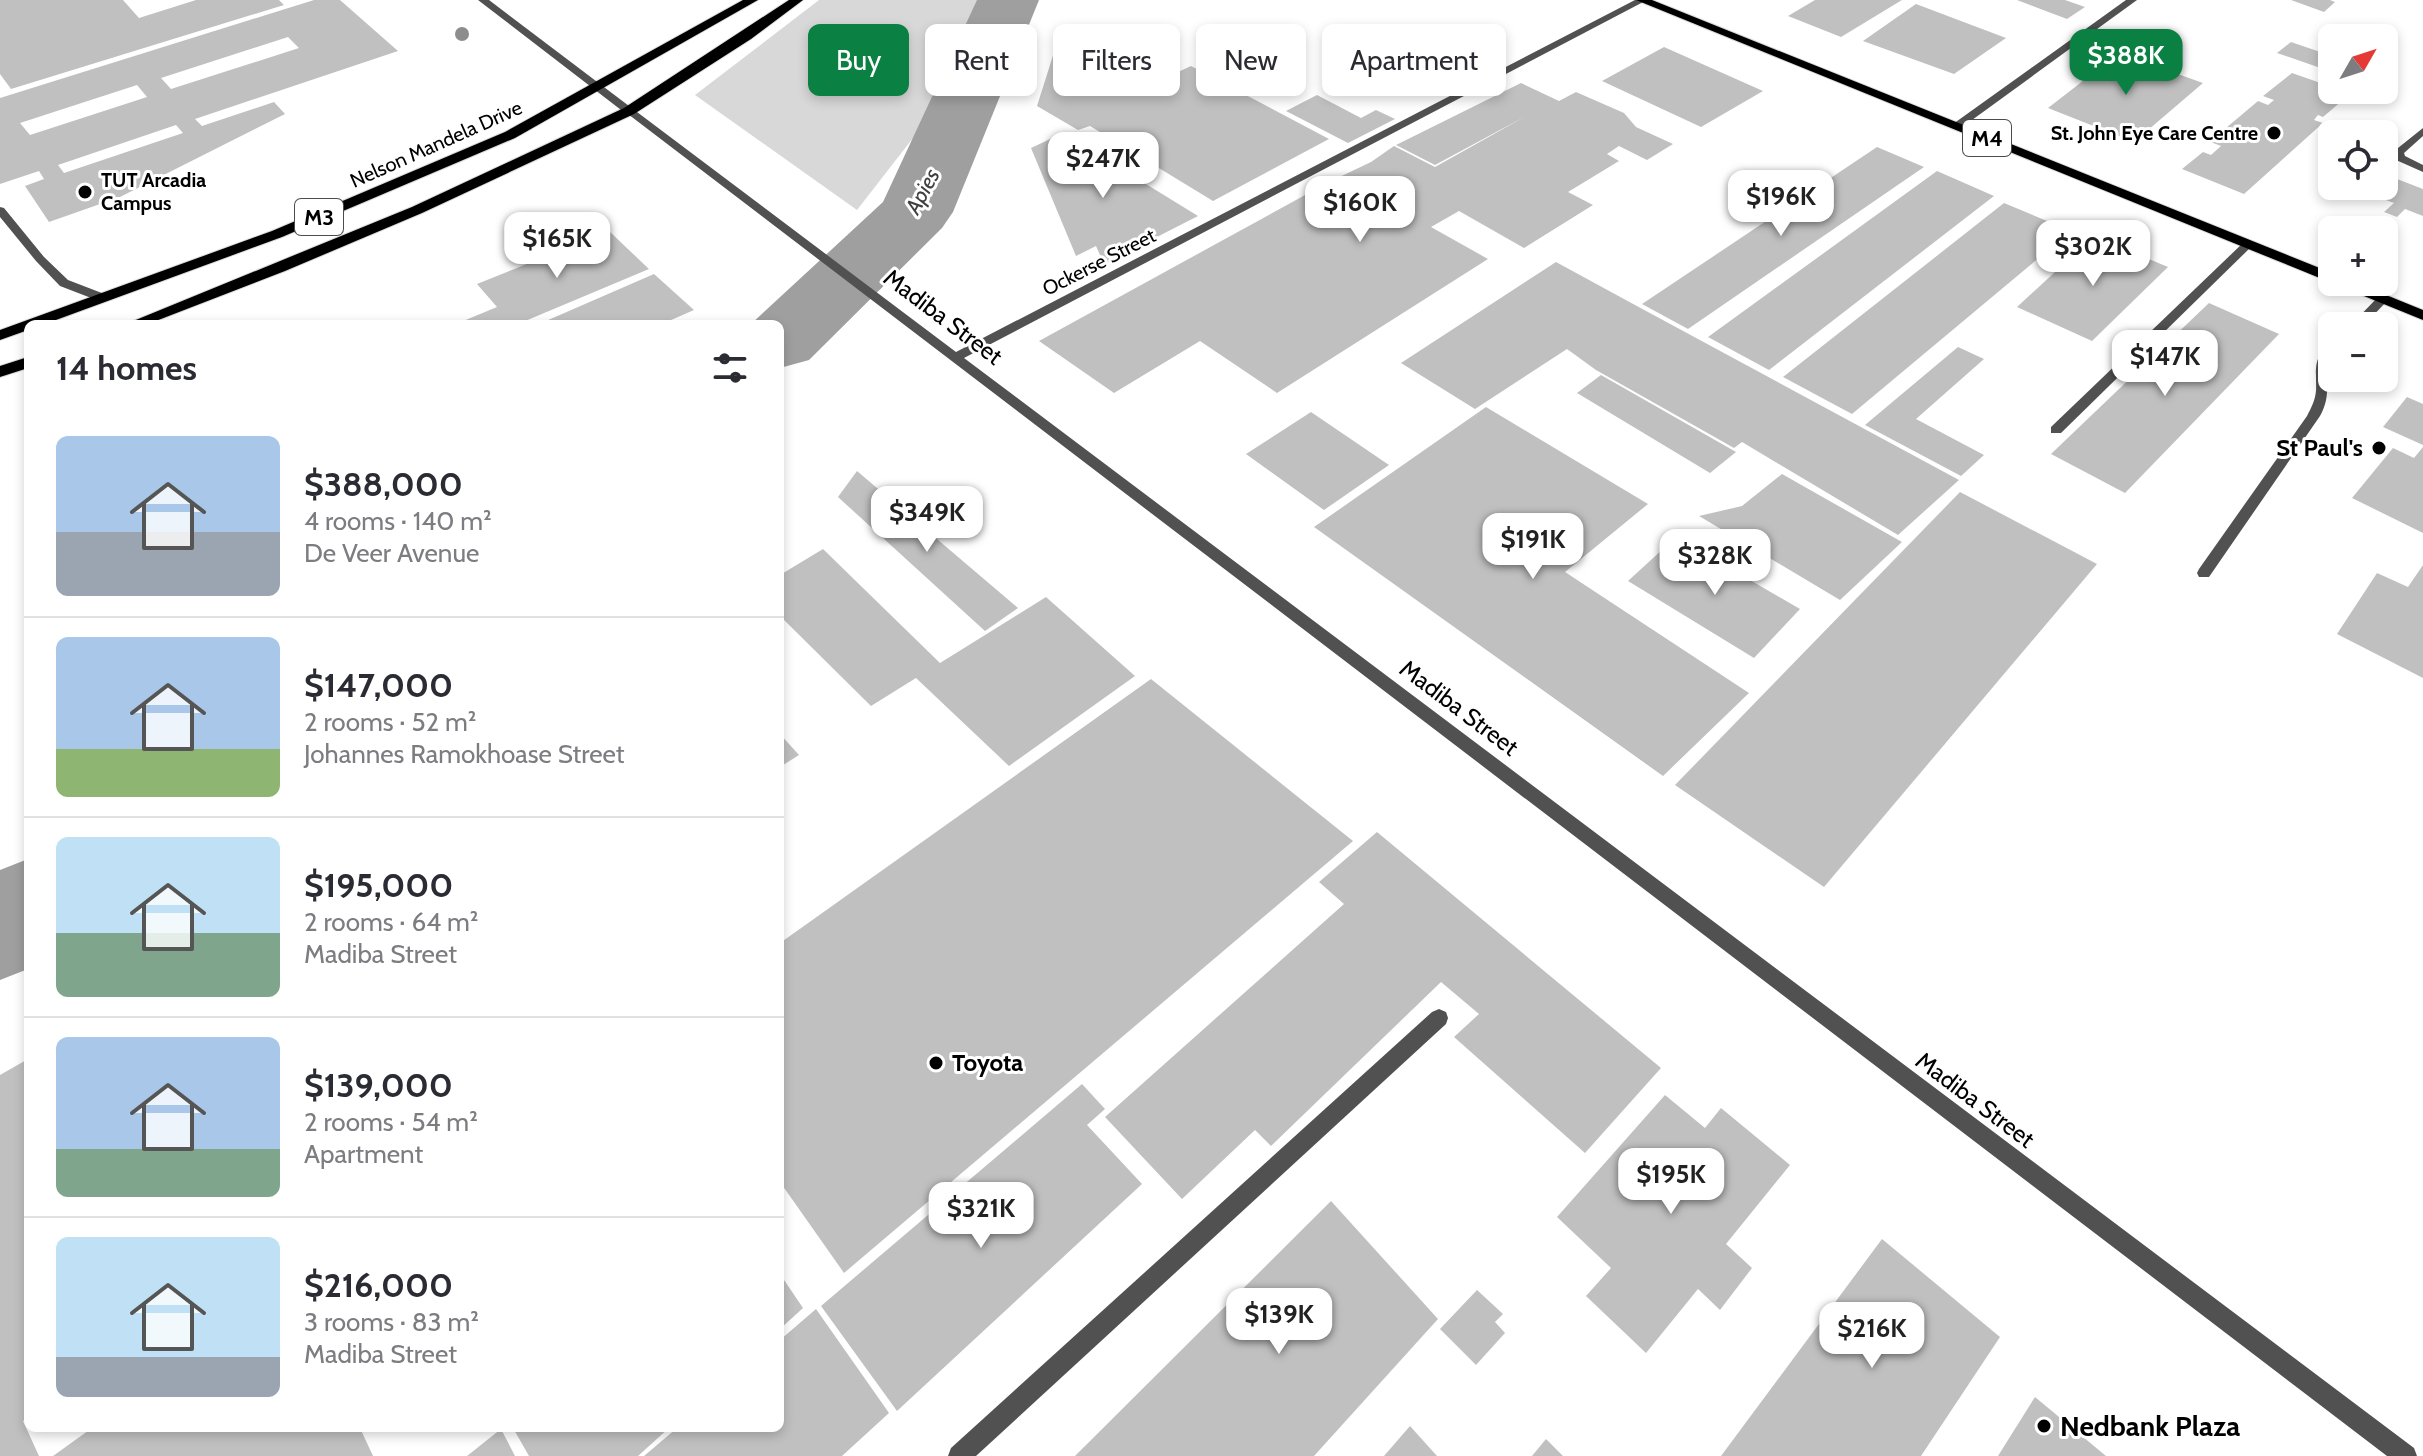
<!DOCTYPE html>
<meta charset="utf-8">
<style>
body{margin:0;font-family:Cabin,sans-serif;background:#f7f7f7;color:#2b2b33;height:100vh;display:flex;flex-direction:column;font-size:30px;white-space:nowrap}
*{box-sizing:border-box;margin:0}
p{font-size:26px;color:#7c7c81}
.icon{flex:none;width:44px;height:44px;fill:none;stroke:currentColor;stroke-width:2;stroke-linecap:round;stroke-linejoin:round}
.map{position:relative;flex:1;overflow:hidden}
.panel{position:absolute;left:24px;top:320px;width:760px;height:1112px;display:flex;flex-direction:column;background:#fff;border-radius:12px;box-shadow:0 4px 12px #0003}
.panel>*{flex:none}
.top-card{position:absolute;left:808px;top:24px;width:760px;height:72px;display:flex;gap:16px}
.needle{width:52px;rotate:51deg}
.buttons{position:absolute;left:2318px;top:24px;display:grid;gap:16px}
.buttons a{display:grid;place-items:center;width:80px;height:80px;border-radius:12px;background:#fff;box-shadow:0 4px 12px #0003;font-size:40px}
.price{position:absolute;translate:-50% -68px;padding:0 18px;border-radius:16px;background:#fff;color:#222;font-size:26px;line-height:52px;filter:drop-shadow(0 2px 4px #0008)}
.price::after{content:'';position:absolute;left:50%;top:48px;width:24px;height:18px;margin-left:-12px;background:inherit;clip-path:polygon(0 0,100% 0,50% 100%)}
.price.on{background:#0b8043;color:#fff}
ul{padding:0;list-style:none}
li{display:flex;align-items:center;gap:24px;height:200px;padding:0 32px}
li+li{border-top:2px solid #e1e1e2}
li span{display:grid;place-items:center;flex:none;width:224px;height:160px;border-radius:12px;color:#555}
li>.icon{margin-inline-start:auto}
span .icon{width:96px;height:96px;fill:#fffc;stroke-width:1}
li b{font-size:34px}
h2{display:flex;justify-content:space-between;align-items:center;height:96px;padding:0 32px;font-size:34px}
.chip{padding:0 28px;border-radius:12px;background:#fff;box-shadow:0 4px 12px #0003;font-size:28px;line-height:72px}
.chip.on{background:#0b8043;color:#fff}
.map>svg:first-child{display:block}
.green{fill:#d8d8d8}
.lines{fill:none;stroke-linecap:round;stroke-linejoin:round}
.river{fill:#9f9f9f;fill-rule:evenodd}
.building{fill:#c0c0c0;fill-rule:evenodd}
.primary-casing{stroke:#dbdbdb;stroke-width:2}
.service{fill:#515151;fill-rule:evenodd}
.minor{fill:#515151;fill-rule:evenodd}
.tertiary{fill:#515151;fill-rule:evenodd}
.primary{fill:#000;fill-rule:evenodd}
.tree{fill:#8d8d8d}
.poi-dot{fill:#000;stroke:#fff;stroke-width:3}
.labels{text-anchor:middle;stroke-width:6;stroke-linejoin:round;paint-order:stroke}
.far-poi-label{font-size:20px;font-weight:bold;fill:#000;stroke:#fff;text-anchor:end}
.far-street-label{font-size:20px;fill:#000;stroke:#fff}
.shield{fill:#fff;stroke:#4c4c4c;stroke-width:2}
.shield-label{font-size:22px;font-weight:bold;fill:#000}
.far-water-label{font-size:22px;font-style:italic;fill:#404040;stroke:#fff}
.street-label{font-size:24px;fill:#000;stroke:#fff}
.poi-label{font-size:24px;font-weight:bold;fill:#000;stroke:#fff;text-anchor:end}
.near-poi-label{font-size:28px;font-weight:bold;fill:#000;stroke:#fff;text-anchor:start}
</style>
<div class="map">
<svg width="2423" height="1456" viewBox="0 0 2423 1456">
<rect width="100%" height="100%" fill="#fff"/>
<path class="green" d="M 819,0 L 989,0 L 962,75 L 857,210 L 695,95 Z"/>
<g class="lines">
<g class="river">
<path d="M 977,0 L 1039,0 L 953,212 L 942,228 L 809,360 L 780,368 L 780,324 L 751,324 L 883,202 Z"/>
<path d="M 28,859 L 28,969 L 0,980 L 0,870 Z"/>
</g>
</g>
<g class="building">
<path d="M 0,0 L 123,0 L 139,18 L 196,0 L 279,0 L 284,5 L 11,89 L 0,74 Z"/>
<path d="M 314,0 L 340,0 L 398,51 L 195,119 L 202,126 L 274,102 L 285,114 L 120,197 L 49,222 L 25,186 L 44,179 L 39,171 L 0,184 L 0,98 ZM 288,37 L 299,48 L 171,89 L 161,78 ZM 137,85 L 147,97 L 30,135 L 20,123 ZM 176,125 L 183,133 L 64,173 L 58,165 Z"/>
<path d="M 1815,0 L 1902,0 L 1841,37 L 1788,16 Z"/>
<path d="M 2017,0 L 2065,0 L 2085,7 L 2067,19 Z"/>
<path d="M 2291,0 L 2330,0 L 2335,2 L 2324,12 Z"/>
<path d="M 1916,4 L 2006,38 L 1954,74 L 1863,41 Z"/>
<path d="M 2291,42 L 2332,56 L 2332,72 L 2277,53 Z"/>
<path d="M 1056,46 L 1137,91 L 1191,66 L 1329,139 L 1213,201 L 1090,126 L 1078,130 L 1037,106 Z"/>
<path d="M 1664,47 L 1763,91 L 1701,127 L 1602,81 Z"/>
<path d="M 2119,53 L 2203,83 L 2134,142 L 2048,108 Z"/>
<path d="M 2292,73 L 2332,87 L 2332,90 L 2350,94 L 2323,117 L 2318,115 L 2314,120 L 2323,123 L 2244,194 L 2182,169 L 2203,152 L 2211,155 L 2221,146 L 2208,141 L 2206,136 L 2216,135 L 2228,140 L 2237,132 L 2226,128 L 2258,101 L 2268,105 L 2274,100 L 2263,96 Z"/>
<path d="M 1521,83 L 1559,101 L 1576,92 L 1624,113 L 1636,127 L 1673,144 L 1647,160 L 1619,146 L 1607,154 L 1619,161 L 1568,192 L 1593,205 L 1524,248 L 1459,211 L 1431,227 L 1488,259 L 1277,393 L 1200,341 L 1114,393 L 1039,341 L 1327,183 L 1371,162 L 1394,146 L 1435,167 L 1526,116 L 1435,165 L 1396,145 Z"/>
<path d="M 1317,95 L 1361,118 L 1376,110 L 1395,119 L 1348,143 L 1286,111 Z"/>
<path d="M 1063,133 L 1198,216 L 1104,264 L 1096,246 L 1076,256 L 1031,148 Z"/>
<path d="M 1877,147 L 1924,167 L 1688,329 L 1642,304 Z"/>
<path d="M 1937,171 L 1994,196 L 1769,370 L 1708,337 Z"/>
<path d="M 2384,174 L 2423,189 L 2423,216 L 2405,209 L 2397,217 L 2384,212 L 2394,203 L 2364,192 L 2371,186 L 2384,186 Z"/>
<path d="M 2004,203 L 2071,231 L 1852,414 L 1783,377 Z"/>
<path d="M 609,231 L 649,269 L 518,324 L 456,324 L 497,307 L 477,284 Z"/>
<path d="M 2094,236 L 2168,267 L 2092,341 L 2017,307 Z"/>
<path d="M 1556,262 L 1635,305 L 1959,480 L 1898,535 L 1742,442 L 1734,448 L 1596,370 L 1567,349 L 1475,409 L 1401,363 Z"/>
<path d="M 654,274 L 694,310 L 662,324 L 539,324 Z"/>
<path d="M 2209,303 L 2279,334 L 2125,493 L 2051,454 Z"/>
<path d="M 1958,347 L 1984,359 L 1916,419 L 1984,455 L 1961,476 L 1865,425 Z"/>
<path d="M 1601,375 L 1736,452 L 1710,473 L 1577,393 Z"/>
<path d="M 2407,397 L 2423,404 L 2423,445 L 2383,427 Z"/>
<path d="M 1486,407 L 1648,504 L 1565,572 L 1749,693 L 1663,776 L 1314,527 Z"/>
<path d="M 1311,412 L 1389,465 L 1324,510 L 1246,454 Z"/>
<path d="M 2423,447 L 2423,533 L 2352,498 L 2393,448 L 2414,458 Z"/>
<path d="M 857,471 L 1018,608 L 985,631 L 838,497 Z"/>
<path d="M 1782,474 L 1902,542 L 1840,600 L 1699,516 L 1742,506 Z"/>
<path d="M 1960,492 L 2097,564 L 1824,887 L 1675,785 Z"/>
<path d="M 1676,537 L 1800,609 L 1754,658 L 1628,581 Z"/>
<path d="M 823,549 L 940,663 L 1046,597 L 1135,676 L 1009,766 L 916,678 L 871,706 L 780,616 L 780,575 Z"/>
<path d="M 2423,565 L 2423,678 L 2337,634 L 2377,573 L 2408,587 Z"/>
<path d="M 1151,679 L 1353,841 L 844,1273 L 780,1182 L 780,943 Z"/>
<path d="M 780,734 L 799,755 L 780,767 Z"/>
<path d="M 1377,832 L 1661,1068 L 1585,1153 L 1454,1037 L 1479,1014 L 1441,982 L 1271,1146 L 1255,1130 L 1182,1199 L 1105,1117 L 1344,904 L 1319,882 Z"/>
<path d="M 28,1059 L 28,1418 L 23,1421 L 39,1456 L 0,1456 L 0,1075 Z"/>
<path d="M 1082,1084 L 1105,1109 L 1087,1125 L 1142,1184 L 897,1411 L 821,1306 Z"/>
<path d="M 1665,1095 L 1705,1128 L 1721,1108 L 1790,1165 L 1726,1244 L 1752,1268 L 1720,1310 L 1698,1289 L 1646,1353 L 1586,1296 L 1611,1268 L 1557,1217 Z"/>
<path d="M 1331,1201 L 1438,1319 L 1314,1456 L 1075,1456 Z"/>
<path d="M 1882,1239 L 2000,1337 L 1921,1456 L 1721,1456 Z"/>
<path d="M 780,1274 L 803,1308 L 780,1329 Z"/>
<path d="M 1477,1290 L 1503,1314 L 1495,1322 L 1505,1333 L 1476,1365 L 1440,1329 Z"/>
<path d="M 816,1309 L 889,1413 L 842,1456 L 644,1456 L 677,1428 L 780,1428 L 780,1340 Z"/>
<path d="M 2035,1397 L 2106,1456 L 1998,1456 Z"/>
<path d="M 1410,1426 L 1437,1456 L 1384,1456 Z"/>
<path d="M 92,1428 L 360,1428 L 373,1456 L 53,1456 Z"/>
<path d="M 513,1428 L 669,1428 L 638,1456 L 529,1456 Z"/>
<path d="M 501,1429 L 515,1456 L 467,1456 Z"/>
<path d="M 1546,1439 L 1563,1456 L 1532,1456 Z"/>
</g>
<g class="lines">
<defs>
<g id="primary">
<path d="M 743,0 L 758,0 L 515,138 L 282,237 L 45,324 L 28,324 L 28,330 L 0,340 L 0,330 L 272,231 L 505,132 Z"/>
<path d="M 789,0 L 803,0 L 751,39 L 634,114 L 422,213 L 285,271 L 148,324 L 126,324 L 412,207 L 624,108 Z"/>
<path d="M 1636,0 L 1652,0 L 2332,273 L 2332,282 L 2354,282 L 2423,310 L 2423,320 Z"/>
<path d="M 28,357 L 28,368 L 0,377 L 0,366 Z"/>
</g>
</defs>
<use href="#primary" class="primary-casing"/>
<g class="service">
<path d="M 2423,128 L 2423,136 L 2404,153 L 2405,156 L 2423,165 L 2423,172 L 2396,160 L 2393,152 Z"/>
<path d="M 0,207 L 4,208 L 44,257 L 68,280 L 107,295 L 107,301 L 99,301 L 60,286 L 36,261 L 0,217 Z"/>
<path d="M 2248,241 L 2252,242 L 2252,246 L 2061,433 L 2051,433 L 2051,427 L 2244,242 Z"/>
<path d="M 2383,295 L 2389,299 L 2363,326 L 2350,326 L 2379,296 Z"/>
<path d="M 2332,345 C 2332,355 2327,362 2327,371 C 2327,389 2329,400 2320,416 L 2209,577 L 2199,577 L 2197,573 L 2199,569 L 2307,416 C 2311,408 2315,401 2316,391 C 2317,373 2311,355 2332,345 Z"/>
<path d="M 1439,1009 L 1446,1012 L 1448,1018 L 1446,1024 L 976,1456 L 948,1456 L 951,1448 L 1432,1012 Z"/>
</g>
<g class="minor">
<path d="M 1635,0 L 1647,0 L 964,358 L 2414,1448 L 2417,1456 L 2387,1456 L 624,111 L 633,109 L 956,352 Z"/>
<path d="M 2126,0 L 2137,0 L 1961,128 L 1953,128 L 1953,124 Z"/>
</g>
<path class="tertiary" d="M 478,0 L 489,0 L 633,109 L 633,113 L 625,113 Z"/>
<use href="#primary" class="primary"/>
</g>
<circle class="tree" cx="462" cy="34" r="7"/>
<g class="poi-dot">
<circle cx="2274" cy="133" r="8"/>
<circle cx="85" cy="192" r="8"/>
<circle cx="2379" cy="448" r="8"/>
<circle cx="936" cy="1063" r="8"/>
<circle cx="2044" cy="1426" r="8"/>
</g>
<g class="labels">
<g class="far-poi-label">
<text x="2258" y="140">St. John Eye Care Centre</text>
<text x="101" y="187" text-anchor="start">TUT Arcadia<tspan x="101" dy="23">Campus</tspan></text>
</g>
<g class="far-street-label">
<text transform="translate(436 144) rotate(-24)" y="7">Nelson Mandela Drive</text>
<text transform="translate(1099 262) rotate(-27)" y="7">Ockerse Street</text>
</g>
<g class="shield">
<rect x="1963" y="120" width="48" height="36" rx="6"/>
<rect x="295" y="199" width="48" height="36" rx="6"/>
</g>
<g class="shield-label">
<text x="1987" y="146">M4</text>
<text x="319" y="225">M3</text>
</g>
<g class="far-water-label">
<text transform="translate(922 191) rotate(-62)" y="8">Apies</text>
</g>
<g class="street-label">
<text transform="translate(943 317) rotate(37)" y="8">Madiba Street</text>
<text transform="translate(1459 708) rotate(37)" y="8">Madiba Street</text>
<text transform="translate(1975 1100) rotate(37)" y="8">Madiba Street</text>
</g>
<g class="poi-label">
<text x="2363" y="456">St Paul's</text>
<text x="952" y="1071" text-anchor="start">Toyota</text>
</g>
<g class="near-poi-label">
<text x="2060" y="1436">Nedbank Plaza</text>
</g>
</g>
</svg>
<div class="buttons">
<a><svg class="needle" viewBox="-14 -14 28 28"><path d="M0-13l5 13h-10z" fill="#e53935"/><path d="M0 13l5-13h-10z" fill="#7c7c81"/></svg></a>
<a><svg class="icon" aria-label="locate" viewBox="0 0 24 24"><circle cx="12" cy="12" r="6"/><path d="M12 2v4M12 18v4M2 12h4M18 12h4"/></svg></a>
<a>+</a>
<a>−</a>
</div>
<b class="price on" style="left:2126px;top:97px">$388K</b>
<b class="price" style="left:1103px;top:200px">$247K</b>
<b class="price" style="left:1781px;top:238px">$196K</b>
<b class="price" style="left:1360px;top:244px">$160K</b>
<b class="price" style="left:557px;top:280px">$165K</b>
<b class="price" style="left:2093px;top:288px">$302K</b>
<b class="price" style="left:2165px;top:398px">$147K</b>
<b class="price" style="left:927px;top:554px">$349K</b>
<b class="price" style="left:1533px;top:581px">$191K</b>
<b class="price" style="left:1715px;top:597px">$328K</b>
<b class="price" style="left:1671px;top:1216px">$195K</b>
<b class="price" style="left:981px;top:1250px">$321K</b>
<b class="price" style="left:1279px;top:1356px">$139K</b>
<b class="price" style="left:1872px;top:1370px">$216K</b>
<div class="top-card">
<a class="chip on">Buy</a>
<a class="chip">Rent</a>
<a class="chip">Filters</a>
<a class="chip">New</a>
<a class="chip">Apartment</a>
</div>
<section class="panel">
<h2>14 homes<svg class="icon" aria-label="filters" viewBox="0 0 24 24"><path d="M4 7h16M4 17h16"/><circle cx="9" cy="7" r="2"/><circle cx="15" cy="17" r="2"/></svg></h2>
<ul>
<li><span style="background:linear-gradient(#a9c7e8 60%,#9aa5b1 0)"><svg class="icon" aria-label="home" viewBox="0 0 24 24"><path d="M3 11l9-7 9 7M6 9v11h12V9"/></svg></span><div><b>$388,000</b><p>4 rooms · 140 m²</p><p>De Veer Avenue</p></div></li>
<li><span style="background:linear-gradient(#a9c7e8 70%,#8fb573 0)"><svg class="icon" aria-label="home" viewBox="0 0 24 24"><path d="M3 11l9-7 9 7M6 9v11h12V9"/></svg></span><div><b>$147,000</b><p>2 rooms · 52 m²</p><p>Johannes Ramokhoase Street</p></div></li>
<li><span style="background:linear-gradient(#bfe0f5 60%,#7fa58c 0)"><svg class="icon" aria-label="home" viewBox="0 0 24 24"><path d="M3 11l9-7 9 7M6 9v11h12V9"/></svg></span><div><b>$195,000</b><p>2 rooms · 64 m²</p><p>Madiba Street</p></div></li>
<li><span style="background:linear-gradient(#a9c7e8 70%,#7fa58c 0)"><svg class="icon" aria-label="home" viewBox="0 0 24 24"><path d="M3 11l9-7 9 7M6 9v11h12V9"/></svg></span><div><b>$139,000</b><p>2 rooms · 54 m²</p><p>Apartment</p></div></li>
<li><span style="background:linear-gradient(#bfe0f5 75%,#9aa5b1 0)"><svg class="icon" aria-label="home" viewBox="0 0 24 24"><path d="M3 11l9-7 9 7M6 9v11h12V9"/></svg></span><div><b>$216,000</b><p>3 rooms · 83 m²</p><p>Madiba Street</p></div></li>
</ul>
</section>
</div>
